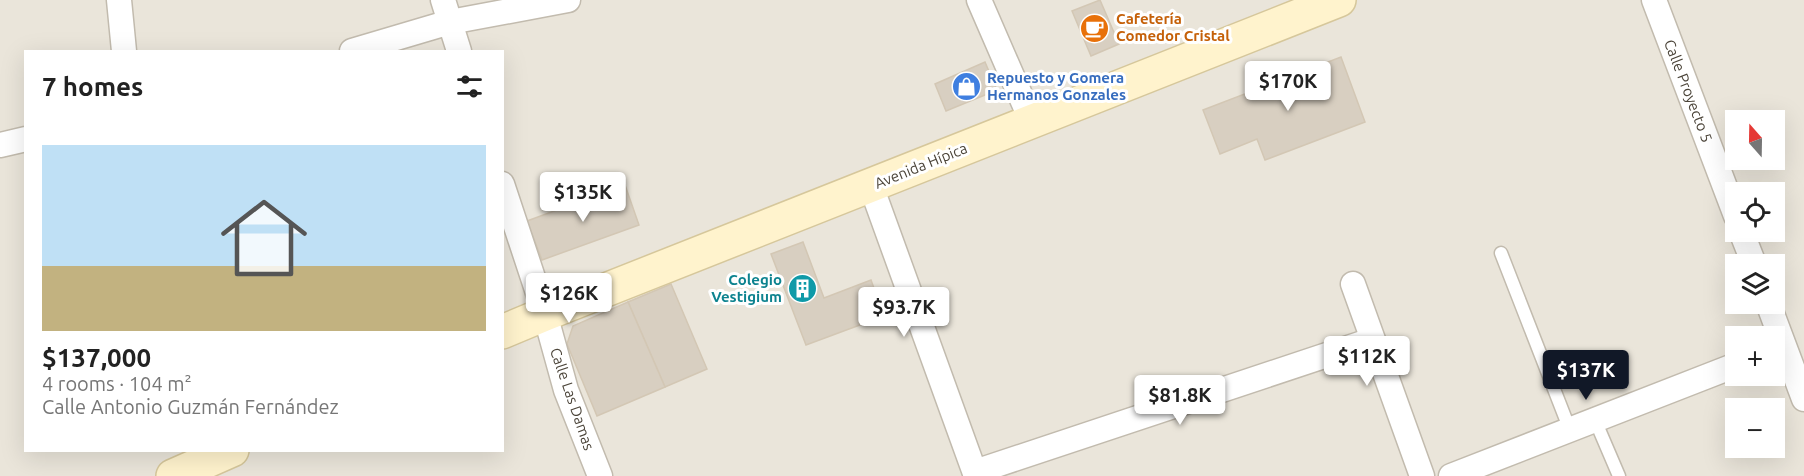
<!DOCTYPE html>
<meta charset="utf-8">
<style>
body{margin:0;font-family:Ubuntu,sans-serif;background:#f6f6f6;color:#222;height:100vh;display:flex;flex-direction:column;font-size:22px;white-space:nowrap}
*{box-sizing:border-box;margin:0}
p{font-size:20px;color:#767676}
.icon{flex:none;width:33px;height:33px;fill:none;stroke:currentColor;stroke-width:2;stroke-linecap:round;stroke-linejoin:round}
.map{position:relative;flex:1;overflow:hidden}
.panel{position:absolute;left:24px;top:50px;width:480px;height:402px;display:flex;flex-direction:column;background:#fff;border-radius:0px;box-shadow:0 6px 24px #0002}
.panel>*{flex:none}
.needle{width:39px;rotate:340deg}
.fabs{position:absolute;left:1725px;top:110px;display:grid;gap:12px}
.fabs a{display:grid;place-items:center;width:60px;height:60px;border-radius:0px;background:#fff;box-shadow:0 6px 24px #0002;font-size:30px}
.price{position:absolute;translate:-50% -51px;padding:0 14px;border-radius:6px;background:#fff;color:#222;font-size:20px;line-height:39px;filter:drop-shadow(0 2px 3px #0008)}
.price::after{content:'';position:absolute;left:50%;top:36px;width:18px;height:14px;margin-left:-9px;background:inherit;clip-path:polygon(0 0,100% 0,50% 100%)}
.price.active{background:#111827;color:#fff}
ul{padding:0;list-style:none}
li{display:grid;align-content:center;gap:12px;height:318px;padding:0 18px}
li+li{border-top:2px solid #e0e0e0}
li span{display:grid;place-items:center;height:186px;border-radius:0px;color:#555}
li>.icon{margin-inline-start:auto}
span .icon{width:108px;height:108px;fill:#fffc;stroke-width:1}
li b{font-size:26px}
h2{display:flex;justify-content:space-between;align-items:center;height:72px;padding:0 18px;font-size:26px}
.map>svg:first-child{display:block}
.residential{fill:#eae5da;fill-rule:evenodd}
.building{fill:#d8cfc1;stroke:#d3c7b4;stroke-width:1.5}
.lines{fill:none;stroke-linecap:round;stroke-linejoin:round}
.lane-casing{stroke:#c2bbae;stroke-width:15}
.street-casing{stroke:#c2bbae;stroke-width:27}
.secondary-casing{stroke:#d6c79b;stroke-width:36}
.lane{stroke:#fff;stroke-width:12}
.street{stroke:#fff;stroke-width:24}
.secondary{stroke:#fff3cd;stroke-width:33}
.labels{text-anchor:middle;stroke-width:6;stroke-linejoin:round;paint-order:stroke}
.food-label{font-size:15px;font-weight:bold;fill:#c56008;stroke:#fff;text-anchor:start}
.shop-label{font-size:15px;font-weight:bold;fill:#366cbe;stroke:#fff;text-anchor:start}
.street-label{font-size:15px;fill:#4b4439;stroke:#fff}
.culture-label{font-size:15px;font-weight:bold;fill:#0d838f;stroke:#fff;text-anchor:end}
</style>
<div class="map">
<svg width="1804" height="476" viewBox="0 0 1804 476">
<rect width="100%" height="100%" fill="#f6f3ec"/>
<path class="residential" d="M 0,0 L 1804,0 L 1804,476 L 0,476 ZM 26,51 L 502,51 L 502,450 L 26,450 ZM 1736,120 L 1774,120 L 1774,159 L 1736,159 ZM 1736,192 L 1774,192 L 1774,231 L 1736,231 ZM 1736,264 L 1774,264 L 1774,303 L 1736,303 ZM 1736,336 L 1774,336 L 1774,375 L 1736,375 ZM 1736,408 L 1774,408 L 1774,447 L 1736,447 Z"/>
<g class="building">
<path d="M 1100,0 L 1119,44 L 1091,56 L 1072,11 Z"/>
<path d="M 1341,57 L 1365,122 L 1265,160 L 1257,139 L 1220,154 L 1203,110 Z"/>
<path d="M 985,62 L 997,90 L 946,111 L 935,84 Z"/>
<path d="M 625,185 L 639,225 L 542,260 L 527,221 Z"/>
<path d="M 803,242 L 824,298 L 871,280 L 884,316 L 806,345 L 771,254 Z"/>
<path d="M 671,284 L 707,369 L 665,387 L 628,302 Z"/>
<path d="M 628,302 L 665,387 L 597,416 L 567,344 L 573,326 Z"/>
</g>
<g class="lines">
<defs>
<g id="lane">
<path d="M 1501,253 L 1570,430"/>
<path d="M 1595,420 L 1619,476"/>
</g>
<g id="street">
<path d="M 119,0 L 124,51"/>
<path d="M 443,0 L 459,51"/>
<path d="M 979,0 L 1032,122"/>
<path d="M 1654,0 L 1736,216"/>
<path d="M 352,51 L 450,22 L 568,0"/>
<path d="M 0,145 L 26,139"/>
<path d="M 502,184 L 545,314 L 566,390 L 600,476"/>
<path d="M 871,186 L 976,476"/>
<path d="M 1741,231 L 1754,264"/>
<path d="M 1353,284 L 1422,476"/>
<path d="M 1768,303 L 1804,399"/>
<path d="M 975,472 L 1372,340"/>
<path d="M 1451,476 L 1736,365"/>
</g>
<g id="secondary">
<path d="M 502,332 L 545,314 L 1339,0"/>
<path d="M 173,476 L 232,450"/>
</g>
</defs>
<use href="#lane" class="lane-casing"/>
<use href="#street" class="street-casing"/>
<use href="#secondary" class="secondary-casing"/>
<use href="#lane" class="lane"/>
<use href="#street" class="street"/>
<use href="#secondary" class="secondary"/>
</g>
<defs>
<symbol id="cafe-disc" viewBox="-11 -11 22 22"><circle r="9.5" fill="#e8710a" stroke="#fff"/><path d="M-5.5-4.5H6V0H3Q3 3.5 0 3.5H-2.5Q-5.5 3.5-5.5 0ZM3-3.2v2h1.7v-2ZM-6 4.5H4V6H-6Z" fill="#fff"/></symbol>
<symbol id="shop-disc" viewBox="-11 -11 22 22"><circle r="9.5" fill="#3f7fe0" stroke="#fff"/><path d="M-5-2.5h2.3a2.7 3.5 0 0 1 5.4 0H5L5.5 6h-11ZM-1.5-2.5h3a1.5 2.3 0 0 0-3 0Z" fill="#fff"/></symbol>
<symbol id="building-disc" viewBox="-11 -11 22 22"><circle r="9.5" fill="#0f9aa8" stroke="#fff"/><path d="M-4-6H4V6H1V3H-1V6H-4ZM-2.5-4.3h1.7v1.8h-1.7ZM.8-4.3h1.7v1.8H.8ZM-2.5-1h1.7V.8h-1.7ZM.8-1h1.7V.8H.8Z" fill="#fff"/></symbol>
</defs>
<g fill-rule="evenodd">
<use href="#cafe-disc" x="1078" y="12" width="33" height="33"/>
<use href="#shop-disc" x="950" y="70" width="33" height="33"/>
<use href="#building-disc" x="786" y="272" width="33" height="33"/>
</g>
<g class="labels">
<g class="food-label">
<text x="1116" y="24">Cafetería<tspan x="1116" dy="17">Comedor Cristal</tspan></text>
</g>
<g class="shop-label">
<text x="987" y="83">Repuesto y Gomera<tspan x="987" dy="17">Hermanos Gonzales</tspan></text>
</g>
<g class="street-label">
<text transform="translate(1688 91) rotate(69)" y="5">Calle Proyecto 5</text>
<text transform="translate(921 166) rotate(-22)" y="5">Avenida Hípica</text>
<text transform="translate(572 399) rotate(71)" y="5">Calle Las Damas</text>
</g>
<g class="culture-label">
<text x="782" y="285">Colegio<tspan x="782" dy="17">Vestigium</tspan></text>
</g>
</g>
</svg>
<div class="fabs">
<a><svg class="needle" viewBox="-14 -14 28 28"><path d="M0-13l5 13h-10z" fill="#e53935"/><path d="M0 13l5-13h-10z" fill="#767676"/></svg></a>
<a><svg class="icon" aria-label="locate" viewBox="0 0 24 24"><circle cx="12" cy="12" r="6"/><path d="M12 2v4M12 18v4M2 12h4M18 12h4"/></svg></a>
<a><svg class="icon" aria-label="layers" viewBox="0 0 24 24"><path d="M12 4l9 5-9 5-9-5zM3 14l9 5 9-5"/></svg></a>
<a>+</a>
<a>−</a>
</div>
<b class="price" style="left:1288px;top:112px">$170K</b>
<b class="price" style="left:583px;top:223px">$135K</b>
<b class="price" style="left:569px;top:324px">$126K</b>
<b class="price" style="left:904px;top:338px">$93.7K</b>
<b class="price" style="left:1367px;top:387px">$112K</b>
<b class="price active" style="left:1586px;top:401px">$137K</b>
<b class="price" style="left:1180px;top:426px">$81.8K</b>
<section class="panel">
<h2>7 homes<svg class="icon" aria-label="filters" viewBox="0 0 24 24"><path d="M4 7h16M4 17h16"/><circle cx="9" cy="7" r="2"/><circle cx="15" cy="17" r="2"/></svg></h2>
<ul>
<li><span style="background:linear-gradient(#bfe0f5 65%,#c2b280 0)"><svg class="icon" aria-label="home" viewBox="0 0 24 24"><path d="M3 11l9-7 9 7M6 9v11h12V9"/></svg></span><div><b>$137,000</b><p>4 rooms · 104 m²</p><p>Calle Antonio Guzmán Fernández</p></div></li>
</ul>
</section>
</div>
